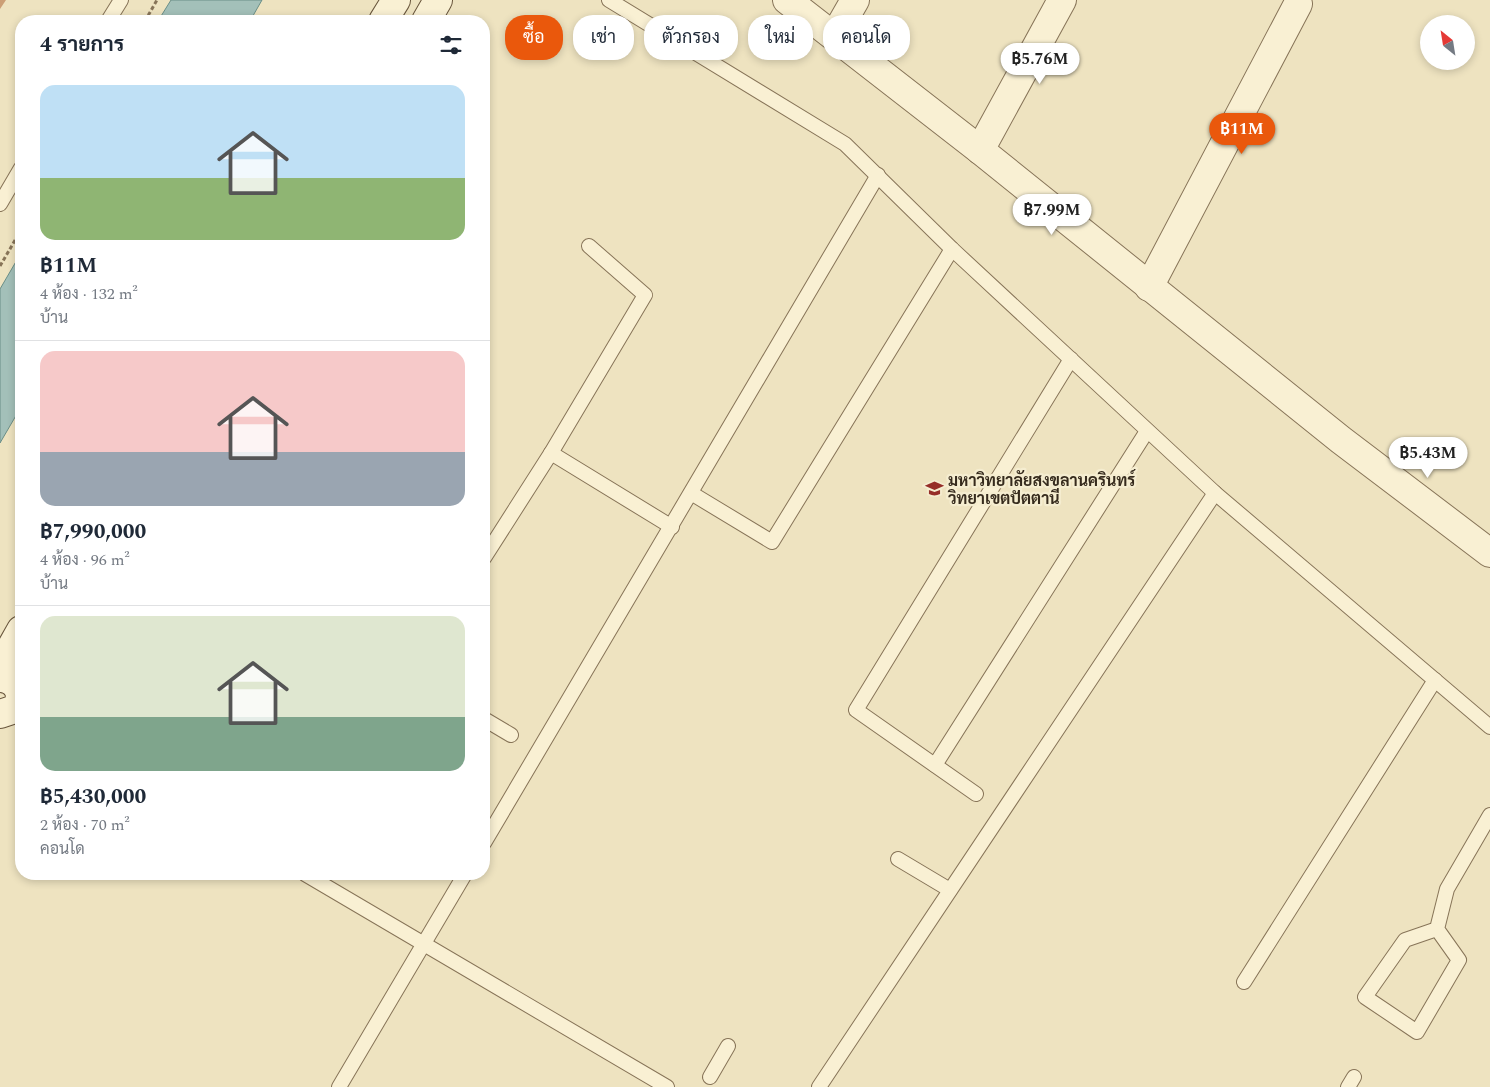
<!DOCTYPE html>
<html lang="th">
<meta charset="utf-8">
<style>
body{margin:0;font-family:Spectral,Sarabun,serif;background:#f2f2f3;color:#1f2937;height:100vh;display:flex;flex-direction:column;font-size:19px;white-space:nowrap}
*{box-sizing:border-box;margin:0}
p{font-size:16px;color:#747a83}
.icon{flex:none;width:28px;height:28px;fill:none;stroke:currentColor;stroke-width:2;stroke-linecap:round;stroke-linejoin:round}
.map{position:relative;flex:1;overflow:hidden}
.side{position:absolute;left:15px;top:15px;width:475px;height:865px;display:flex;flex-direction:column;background:#fff;border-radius:20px;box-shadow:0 2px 8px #0003}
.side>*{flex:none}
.guide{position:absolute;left:505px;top:15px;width:475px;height:45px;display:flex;gap:10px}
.needle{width:32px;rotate:330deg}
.controls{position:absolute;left:1420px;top:15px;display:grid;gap:10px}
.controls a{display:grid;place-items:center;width:55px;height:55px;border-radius:50%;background:#fff;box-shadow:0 2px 8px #0003;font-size:25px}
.price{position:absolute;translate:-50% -42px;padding:0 11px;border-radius:18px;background:#fff;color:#222;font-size:16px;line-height:32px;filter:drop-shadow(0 1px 2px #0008)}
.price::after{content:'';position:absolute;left:50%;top:30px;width:15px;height:11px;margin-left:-8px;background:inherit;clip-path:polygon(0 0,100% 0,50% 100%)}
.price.on{background:#ea580c;color:#fff}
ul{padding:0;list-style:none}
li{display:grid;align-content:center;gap:10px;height:265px;padding:0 25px}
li+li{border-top:1px solid #e0e1e3}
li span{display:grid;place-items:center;height:155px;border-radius:15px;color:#555}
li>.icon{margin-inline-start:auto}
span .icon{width:90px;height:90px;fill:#fffc;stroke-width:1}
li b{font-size:21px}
h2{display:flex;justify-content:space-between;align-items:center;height:60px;padding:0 25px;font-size:21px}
.chip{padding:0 18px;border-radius:20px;background:#fff;box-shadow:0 2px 8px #0003;font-size:18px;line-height:45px}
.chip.on{background:#ea580c;color:#fff}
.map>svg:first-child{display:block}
.water{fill:#a3c0b9;stroke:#6a8e87}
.building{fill:#cc9f76}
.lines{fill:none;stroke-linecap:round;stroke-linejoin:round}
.lane-casing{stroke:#877458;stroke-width:16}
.street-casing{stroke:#877458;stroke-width:30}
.secondary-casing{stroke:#68553b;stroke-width:30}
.path{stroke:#877458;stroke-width:3;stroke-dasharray:4 2.5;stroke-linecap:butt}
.lane{stroke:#f9f0d3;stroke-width:14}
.street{stroke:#f9f0d3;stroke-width:28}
.secondary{stroke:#f9f0d3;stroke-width:28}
.labels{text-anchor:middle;stroke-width:4.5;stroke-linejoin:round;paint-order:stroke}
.poi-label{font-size:16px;font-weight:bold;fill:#362b1d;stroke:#f5edd0;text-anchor:start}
</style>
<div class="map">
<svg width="1490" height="1087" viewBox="0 0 1490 1087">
<rect width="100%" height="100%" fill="#eee3c0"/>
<g class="water">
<path d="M 171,0 L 262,0 L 250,21 L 158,21 Z"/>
<path d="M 21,253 L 21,407 L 0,443 L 0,289 Z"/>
</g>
<path class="building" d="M 0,0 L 6,0 L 0,9 Z"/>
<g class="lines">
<defs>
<g id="lane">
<path d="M 609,0 L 845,144 L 952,249 L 1215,493 L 1490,727"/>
<path d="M 108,21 L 121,0"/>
<path d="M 0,204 L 21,168"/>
<path d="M 551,453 L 672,527"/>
<path d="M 691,493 L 772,542 L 952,249"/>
<path d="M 484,558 L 551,453 L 645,295 L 589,246"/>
<path d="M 484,719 L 511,735"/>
<path d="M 935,765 L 1147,431"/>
<path d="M 976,794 L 856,710 L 1071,359"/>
<path d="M 484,843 L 878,175"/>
<path d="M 898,859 L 950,890"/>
<path d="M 305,874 L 667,1087"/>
<path d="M 1437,929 L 1405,940 L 1365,997 L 1417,1032 L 1459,960 L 1437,929 L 1447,889 L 1490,815"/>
<path d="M 1244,982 L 1435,680"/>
<path d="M 710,1077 L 728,1046"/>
<path d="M 339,1087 L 465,874"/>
<path d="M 819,1087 L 1215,493"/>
<path d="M 1348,1087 L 1354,1077"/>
</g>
<g id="street">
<path d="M 787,0 L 980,150 L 1341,440 L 1490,553"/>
<path d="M 835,35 L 855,0"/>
<path d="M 980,150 L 1062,0"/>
<path d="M 1149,287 L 1298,4"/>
</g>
<g id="secondary">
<path d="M 383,21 L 396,0"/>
<path d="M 426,21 L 438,0"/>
<path d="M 0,667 L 21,630"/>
<path d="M 0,678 C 17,679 26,695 15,709 L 0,714"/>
</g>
</defs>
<use href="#lane" class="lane-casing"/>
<use href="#street" class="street-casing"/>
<use href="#secondary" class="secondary-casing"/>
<g class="path">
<path d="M 145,21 L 157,0"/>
<path d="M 0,266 L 21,230"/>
</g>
<use href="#lane" class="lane"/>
<use href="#street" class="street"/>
<use href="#secondary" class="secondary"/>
</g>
<defs>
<symbol id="university-bare" viewBox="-9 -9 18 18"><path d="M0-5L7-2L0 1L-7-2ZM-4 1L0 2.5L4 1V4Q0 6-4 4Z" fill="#962e28" stroke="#f5edd0" stroke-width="2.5" paint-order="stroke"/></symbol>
</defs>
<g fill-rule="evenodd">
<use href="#university-bare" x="922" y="476" width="25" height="25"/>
</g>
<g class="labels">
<g class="poi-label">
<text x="948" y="486">มหาวิทยาลัยสงขลานครินทร์<tspan x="948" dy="18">วิทยาเขตปัตตานี</tspan></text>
</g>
</g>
</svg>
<div class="controls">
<a><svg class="needle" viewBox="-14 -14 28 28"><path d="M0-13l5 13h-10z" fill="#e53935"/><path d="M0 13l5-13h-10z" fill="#747a83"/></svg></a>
</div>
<b class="price" style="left:1040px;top:85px">฿5.76M</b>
<b class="price on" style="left:1242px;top:155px">฿11M</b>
<b class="price" style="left:1052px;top:236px">฿7.99M</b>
<b class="price" style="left:1428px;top:479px">฿5.43M</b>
<div class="guide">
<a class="chip on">ซื้อ</a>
<a class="chip">เช่า</a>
<a class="chip">ตัวกรอง</a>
<a class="chip">ใหม่</a>
<a class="chip">คอนโด</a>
</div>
<section class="side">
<h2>4 รายการ<svg class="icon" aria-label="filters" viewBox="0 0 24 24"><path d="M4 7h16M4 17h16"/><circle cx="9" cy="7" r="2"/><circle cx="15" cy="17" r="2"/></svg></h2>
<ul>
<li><span style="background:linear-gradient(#bfe0f5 60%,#8fb573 0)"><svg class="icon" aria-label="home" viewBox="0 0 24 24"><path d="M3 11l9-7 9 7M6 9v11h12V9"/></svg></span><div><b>฿11M</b><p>4 ห้อง · 132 m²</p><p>บ้าน</p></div></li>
<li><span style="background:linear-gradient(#f6c9c9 65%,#9aa5b1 0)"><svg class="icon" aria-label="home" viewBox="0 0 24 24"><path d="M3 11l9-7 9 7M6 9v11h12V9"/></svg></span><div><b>฿7,990,000</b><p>4 ห้อง · 96 m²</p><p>บ้าน</p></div></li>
<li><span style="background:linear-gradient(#dfe7d0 65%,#7fa58c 0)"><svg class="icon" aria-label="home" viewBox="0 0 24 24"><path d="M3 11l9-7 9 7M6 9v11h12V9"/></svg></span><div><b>฿5,430,000</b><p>2 ห้อง · 70 m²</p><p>คอนโด</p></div></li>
</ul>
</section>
</div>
